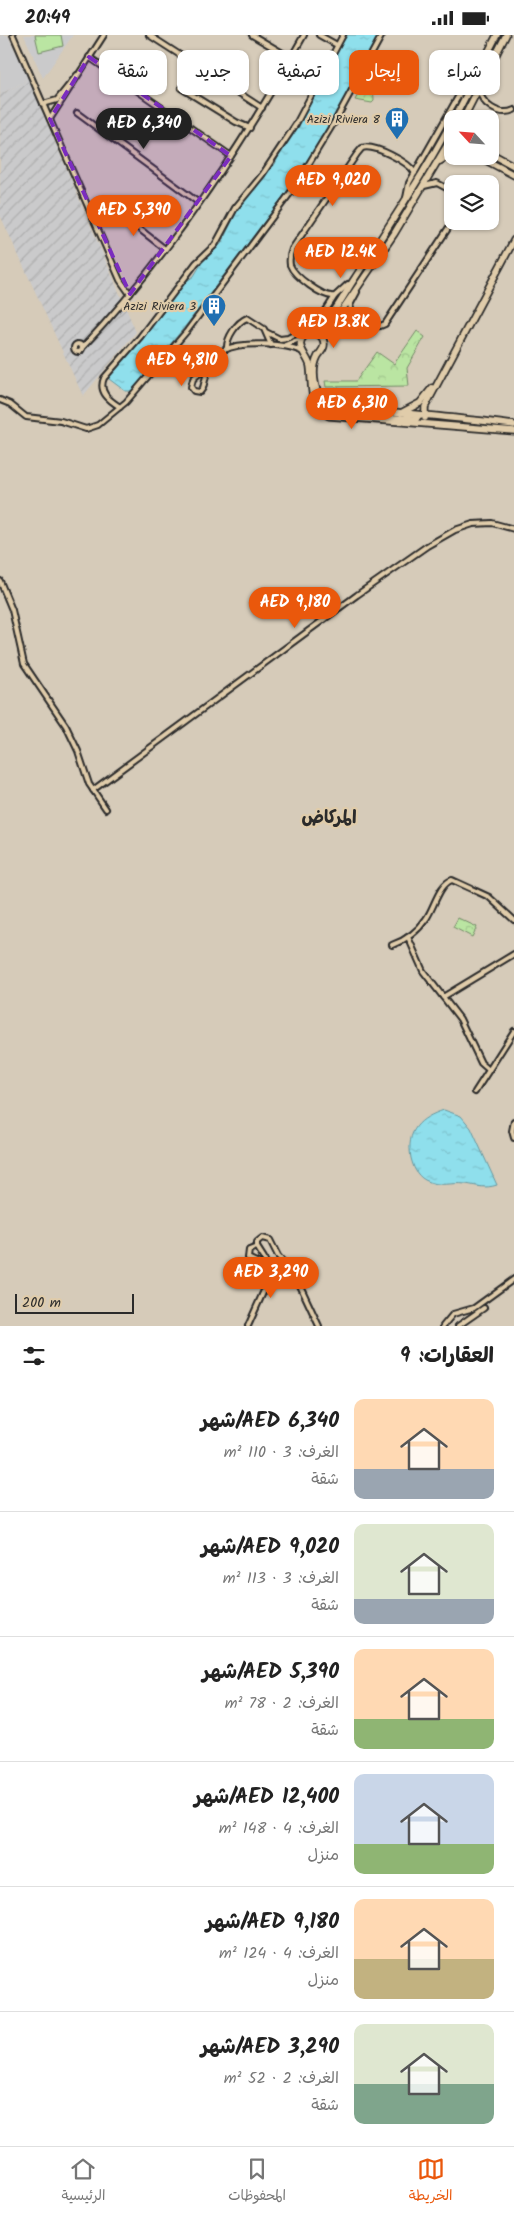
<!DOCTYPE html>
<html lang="ar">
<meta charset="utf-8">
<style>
body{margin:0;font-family:Kalam,"Playpen Sans Arabic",sans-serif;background:#f2f2f2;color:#222;direction:rtl;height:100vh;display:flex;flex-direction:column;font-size:19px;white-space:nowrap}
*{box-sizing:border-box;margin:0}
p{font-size:16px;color:#767676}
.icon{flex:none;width:28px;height:28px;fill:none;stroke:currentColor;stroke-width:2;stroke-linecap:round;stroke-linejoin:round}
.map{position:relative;height:1291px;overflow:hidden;direction:ltr}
.side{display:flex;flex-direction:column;background:#fff;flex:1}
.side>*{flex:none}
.top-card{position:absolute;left:15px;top:15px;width:485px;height:45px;direction:rtl;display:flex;gap:10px}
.needle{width:32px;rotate:296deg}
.tools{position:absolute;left:444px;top:75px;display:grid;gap:10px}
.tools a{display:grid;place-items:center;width:55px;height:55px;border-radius:10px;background:#fff;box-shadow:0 1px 4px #0004;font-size:25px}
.scale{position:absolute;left:15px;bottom:12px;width:119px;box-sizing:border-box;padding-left:5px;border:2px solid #2b2b2b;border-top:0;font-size:14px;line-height:18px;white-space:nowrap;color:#2b2b2b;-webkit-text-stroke:4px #e0ccaa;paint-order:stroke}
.price{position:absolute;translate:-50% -42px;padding:0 11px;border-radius:18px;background:#ea580c;color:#fff;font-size:16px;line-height:32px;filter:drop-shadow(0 1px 2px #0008)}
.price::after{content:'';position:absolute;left:50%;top:30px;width:15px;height:11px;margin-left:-8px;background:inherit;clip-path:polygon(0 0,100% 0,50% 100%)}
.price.selected{background:#222;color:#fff}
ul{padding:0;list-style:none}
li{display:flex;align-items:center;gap:15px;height:125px;padding:0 20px}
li+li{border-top:1px solid #e0e0e0}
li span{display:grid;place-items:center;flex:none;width:140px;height:100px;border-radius:10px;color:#555}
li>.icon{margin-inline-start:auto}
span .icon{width:60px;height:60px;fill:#fffc;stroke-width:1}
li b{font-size:21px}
h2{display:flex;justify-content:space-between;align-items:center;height:60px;padding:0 20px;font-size:21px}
.pill{padding:0 18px;border-radius:10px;background:#fff;box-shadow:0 1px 4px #0004;font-size:18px;line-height:45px}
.pill.selected{background:#ea580c;color:#fff}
.status{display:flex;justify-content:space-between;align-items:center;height:35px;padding:0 25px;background:#fff;direction:ltr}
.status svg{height:14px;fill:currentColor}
.dock{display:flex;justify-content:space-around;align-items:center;height:70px;border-top:1px solid #e0e0e0;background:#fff;font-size:14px;color:#767676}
.dock a{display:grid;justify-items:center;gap:2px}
.dock .selected{color:#ea580c}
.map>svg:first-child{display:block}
.built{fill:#cacacb}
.industrial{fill:url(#industrial-furrows)}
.forest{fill:url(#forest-crowns);stroke:#728866}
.pitch{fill:#bae5a2;stroke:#728866}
.water{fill:url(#water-ripples);stroke:#67979f}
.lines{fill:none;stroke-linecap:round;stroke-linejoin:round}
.street-casing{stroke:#2b2b2b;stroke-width:8}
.secondary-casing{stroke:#2b2b2b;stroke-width:9}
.street{stroke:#e0ccaa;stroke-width:4}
.secondary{stroke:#e0ccaa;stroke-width:5.5}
.marked{fill:#7b2cbf;fill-opacity:0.2;stroke:#7b2cbf;stroke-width:4;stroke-dasharray:10 6;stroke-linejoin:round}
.labels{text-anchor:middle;stroke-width:4.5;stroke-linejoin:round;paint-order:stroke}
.poi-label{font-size:12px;fill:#2b2b2b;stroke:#e0ccaa;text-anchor:end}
.district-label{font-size:18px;font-weight:bold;fill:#2b2b2b;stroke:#e0ccaa}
</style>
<div class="status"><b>20:49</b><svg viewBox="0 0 49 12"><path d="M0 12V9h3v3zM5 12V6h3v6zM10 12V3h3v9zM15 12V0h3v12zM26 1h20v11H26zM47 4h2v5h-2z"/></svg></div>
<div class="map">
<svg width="514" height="1291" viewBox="0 0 514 1291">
<defs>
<pattern id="industrial-furrows" width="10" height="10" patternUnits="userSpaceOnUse" patternTransform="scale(1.25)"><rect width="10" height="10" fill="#cacacb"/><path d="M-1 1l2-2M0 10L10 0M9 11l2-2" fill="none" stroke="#aeaeae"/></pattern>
<pattern id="forest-crowns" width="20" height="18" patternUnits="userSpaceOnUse" patternTransform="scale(1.25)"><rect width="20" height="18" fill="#bae5a2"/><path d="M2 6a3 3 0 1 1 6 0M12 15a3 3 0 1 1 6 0" fill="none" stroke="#a0c58c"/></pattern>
<pattern id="water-ripples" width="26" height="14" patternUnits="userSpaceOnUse" patternTransform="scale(1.25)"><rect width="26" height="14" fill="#8fdfec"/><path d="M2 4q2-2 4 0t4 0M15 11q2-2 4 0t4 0" fill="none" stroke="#7cc0cb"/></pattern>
</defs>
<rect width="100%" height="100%" fill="#d6cbb9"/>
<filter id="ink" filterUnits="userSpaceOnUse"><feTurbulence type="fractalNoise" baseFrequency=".02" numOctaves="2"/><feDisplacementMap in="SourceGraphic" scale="10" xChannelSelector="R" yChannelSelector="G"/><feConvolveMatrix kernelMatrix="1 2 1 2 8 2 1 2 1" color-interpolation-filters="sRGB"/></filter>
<g filter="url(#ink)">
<g class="built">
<path d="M 0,0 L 8,0 L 27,41 L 23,48 L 0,59 Z"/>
<path d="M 24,0 L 73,0 L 43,43 Z"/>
</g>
<path class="industrial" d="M 27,41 L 136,297 L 83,361 L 0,180 L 0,59 L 23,48 Z"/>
<g class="forest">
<path d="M 367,44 L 373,49 L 374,66 L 372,68 L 355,65 Z"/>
<path d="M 417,296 L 425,302 L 407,333 L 409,351 L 326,352 L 325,346 L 356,346 L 377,317 L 394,329 Z"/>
<path d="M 458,883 L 477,892 L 472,902 L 453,892 Z"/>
</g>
<path class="pitch" d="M 35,0 L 61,0 L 63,11 L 39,17 Z"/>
<g class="water">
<path d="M 348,0 L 379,0 L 342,68 L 295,146 L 187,289 L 132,356 L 125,356 L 109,344 L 109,341 L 164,276 L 181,250 L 194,241 L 203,226 L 221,209 L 239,172 L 275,129 L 285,107 L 307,75 L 335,17 Z"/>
<path d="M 444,1075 L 461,1081 L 471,1093 L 497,1150 C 485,1154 478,1151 466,1149 C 450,1147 441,1153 425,1145 C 416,1140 413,1131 411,1123 C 406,1096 419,1083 444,1075 Z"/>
</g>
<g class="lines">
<defs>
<g id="street">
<path d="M 13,0 L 120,245 L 130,259"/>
<path d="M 149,0 L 262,73"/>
<path d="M 252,0 L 291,23"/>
<path d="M 319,0 L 337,10"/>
<path d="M 89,22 L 231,121"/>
<path d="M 181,53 L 236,87 L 250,93"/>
<path d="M 479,54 C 481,69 499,82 514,75"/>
<path d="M 43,69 L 57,65 L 77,40"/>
<path d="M 77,78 L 199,168"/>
<path d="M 50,84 L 104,0"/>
<path d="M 424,151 L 437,148 L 452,156"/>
<path d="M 406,163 L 409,148 L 467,46 L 478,36"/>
<path d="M 114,174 L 165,214"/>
<path d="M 348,249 L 335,261 C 323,263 294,241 290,230 C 289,224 290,219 292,214 L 357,119 L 362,113 C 374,109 409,127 415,138"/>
<path d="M 357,257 L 350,270 L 352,278 C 361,286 373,296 385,289 L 453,186"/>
<path d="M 266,297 L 280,304 L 288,303 L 319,286 L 335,261"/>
<circle cx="78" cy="313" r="4"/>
<path d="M 285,310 L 302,303"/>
<path d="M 82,313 C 170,220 242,111 304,0"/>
<path d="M 227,314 C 226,303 237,287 247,283 L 264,294 L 271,310"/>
<path d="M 206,332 L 208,333 L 203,353 L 200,357 L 194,356 L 191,352 L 193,344 Z"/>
<path d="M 207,332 C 212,325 217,319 224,315 C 242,306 286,308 303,317"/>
<path d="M 0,365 L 10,369 L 26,382 L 61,386 L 86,394 L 98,390 L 126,367 L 187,296 L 294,153 L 335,86 L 382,0"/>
<path d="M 120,372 C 109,365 98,357 104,343 L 140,302 L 196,228 L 215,210 L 235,173 L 262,140 L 296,89 L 343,0"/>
<path d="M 0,546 L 12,575 L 24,629 L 66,691 L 78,716 L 89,749 L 106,774"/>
<path d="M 93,755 L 357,560 L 427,511 L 455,495 L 473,489 L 492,488 L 514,494"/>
<path d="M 408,902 L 423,936 L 460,984 L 481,1028 L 489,1035"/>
<path d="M 392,910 C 406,905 418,896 426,884 C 434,873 439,849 452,845 L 489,862 L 514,885"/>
<path d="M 443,962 L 514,919"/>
<path d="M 475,1057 L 514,996"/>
<path d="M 514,1086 L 512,1096 L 514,1103"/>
<path d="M 257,1212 L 257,1207 L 262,1203 L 270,1205 L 278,1221 L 296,1242 L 319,1291"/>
<path d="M 257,1212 L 264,1223 L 267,1232 L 248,1223 L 249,1215 Z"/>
<path d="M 248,1291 L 266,1251 L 267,1232"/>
<path d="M 443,1291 L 453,1279 L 474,1273 L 514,1244"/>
<path d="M 458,1291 L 484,1273"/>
</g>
<g id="secondary">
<path d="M 454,84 L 497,0"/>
<path d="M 463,84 L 506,0"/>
<path d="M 490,118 L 514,131"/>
<path d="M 478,121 L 514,140"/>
<path d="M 440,126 L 452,118"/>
<path d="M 313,297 C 332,285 343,261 355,243 C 389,191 423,140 452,86"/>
<path d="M 323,303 L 394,199 L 452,102"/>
<path d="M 401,378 L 420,368 L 432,353"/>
<path d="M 425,383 L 425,372 L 514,205"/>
<path d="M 384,384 L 394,383 L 416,384 L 419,380"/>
<path d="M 514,390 C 488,386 461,384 434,381 C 413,379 391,376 370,376 C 356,376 341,381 329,373 C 315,364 310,336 318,321 C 321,316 325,314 324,308 C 323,298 311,294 304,301 C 294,311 308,321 310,331 C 313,351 307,370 329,381 L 514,396"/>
</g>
</defs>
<use href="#street" class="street-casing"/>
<use href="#secondary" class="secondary-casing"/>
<use href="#street" class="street"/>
<use href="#secondary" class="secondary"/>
</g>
</g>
<path class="marked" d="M 89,22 L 231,121 L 130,259 L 50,84 Z"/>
<defs>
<symbol id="building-pin" viewBox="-11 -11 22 30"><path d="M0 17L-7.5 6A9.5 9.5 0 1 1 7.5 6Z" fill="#1f6fb2" stroke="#e0ccaa"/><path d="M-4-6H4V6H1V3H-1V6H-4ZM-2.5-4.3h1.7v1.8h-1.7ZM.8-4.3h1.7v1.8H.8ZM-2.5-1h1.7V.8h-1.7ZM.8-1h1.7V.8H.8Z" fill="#fff"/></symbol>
</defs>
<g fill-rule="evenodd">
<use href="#building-pin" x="383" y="70" width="28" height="38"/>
<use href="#building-pin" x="200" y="257" width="28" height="38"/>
</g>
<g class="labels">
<g class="poi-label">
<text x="380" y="88">Azizi Riviera 8</text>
<text x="196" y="275">Azizi Riviera 3</text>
</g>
<g class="district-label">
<text x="329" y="788">المركاض</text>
</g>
</g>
</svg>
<div class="tools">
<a><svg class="needle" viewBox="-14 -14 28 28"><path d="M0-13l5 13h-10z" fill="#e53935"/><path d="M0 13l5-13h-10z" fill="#767676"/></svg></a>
<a><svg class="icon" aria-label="layers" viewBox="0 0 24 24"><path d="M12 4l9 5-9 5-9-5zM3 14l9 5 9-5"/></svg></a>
</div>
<div class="scale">200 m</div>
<b class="price selected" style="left:144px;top:115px">AED 6,340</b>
<b class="price" style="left:333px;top:172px">AED 9,020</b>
<b class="price" style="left:134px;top:202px">AED 5,390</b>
<b class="price" style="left:341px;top:244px">AED 12.4K</b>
<b class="price" style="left:334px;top:314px">AED 13.8K</b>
<b class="price" style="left:182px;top:352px">AED 4,810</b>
<b class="price" style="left:352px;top:395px">AED 6,310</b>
<b class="price" style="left:295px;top:594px">AED 9,180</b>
<b class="price" style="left:271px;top:1264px">AED 3,290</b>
<div class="top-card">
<a class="pill">شراء</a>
<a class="pill selected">إيجار</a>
<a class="pill">تصفية</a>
<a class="pill">جديد</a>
<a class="pill">شقة</a>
</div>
</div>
<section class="side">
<h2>العقارات: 9<svg class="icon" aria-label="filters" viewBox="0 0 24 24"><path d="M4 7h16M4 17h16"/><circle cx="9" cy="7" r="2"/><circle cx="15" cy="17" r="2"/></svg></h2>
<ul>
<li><span style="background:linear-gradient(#ffd9b3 70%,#9aa5b1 0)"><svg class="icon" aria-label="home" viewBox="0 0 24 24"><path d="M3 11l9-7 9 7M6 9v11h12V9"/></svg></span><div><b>AED 6,340/شهر</b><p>الغرف: 3 · 110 m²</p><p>شقة</p></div></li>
<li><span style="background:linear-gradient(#dfe7d0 75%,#9aa5b1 0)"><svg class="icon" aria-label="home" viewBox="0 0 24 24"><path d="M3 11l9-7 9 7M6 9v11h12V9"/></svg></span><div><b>AED 9,020/شهر</b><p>الغرف: 3 · 113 m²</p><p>شقة</p></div></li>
<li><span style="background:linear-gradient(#ffd9b3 70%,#8fb573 0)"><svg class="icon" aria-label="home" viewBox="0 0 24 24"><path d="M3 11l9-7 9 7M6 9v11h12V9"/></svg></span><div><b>AED 5,390/شهر</b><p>الغرف: 2 · 78 m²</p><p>شقة</p></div></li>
<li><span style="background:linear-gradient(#c9d6e8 70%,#8fb573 0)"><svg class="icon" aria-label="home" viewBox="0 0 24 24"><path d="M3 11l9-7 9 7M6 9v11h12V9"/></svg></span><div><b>AED 12,400/شهر</b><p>الغرف: 4 · 148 m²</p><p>منزل</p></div></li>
<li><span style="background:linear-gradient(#ffd9b3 60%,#c2b280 0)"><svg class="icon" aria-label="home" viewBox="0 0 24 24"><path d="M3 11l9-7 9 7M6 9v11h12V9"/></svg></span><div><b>AED 9,180/شهر</b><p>الغرف: 4 · 124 m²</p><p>منزل</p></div></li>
<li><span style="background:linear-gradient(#dfe7d0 60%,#7fa58c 0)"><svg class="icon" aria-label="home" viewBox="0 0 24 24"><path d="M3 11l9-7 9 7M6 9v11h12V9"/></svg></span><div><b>AED 3,290/شهر</b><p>الغرف: 2 · 52 m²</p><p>شقة</p></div></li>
</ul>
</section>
<nav class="dock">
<a class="selected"><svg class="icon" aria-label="map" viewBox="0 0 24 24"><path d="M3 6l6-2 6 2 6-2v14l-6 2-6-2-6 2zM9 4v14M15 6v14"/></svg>الخريطة</a>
<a><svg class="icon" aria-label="saved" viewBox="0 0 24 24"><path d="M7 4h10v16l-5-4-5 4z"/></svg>المحفوظات</a>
<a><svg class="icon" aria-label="home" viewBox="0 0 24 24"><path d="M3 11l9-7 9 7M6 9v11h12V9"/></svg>الرئيسية</a>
</nav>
